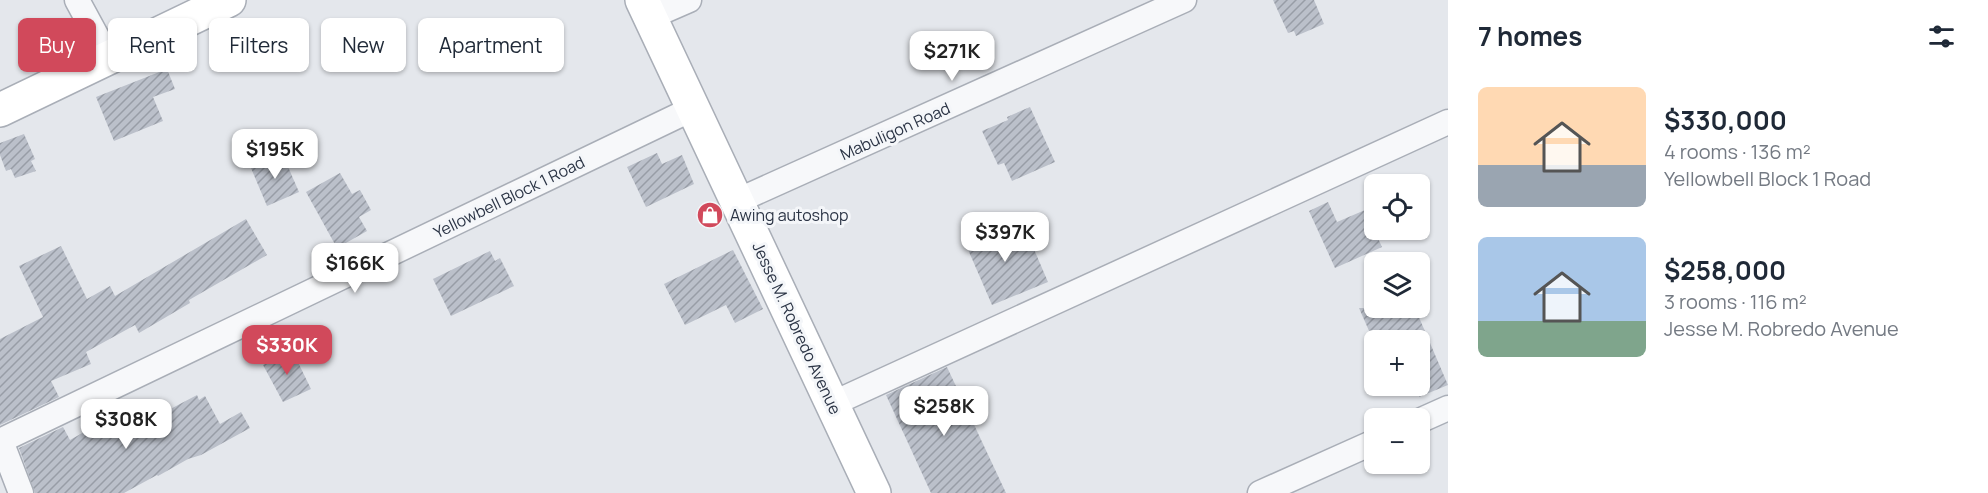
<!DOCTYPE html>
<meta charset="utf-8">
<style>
body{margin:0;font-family:Manrope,sans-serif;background:#f2f2f3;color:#1f2937;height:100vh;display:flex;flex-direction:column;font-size:22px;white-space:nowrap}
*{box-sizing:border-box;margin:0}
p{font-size:20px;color:#747a83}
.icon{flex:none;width:33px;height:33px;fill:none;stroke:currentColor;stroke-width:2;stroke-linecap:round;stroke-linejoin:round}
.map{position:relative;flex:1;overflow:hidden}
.drawer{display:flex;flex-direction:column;background:#fff;width:540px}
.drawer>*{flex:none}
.guide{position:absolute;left:18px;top:18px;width:570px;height:54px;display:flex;gap:12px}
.buttons{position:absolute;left:1364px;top:174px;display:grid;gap:12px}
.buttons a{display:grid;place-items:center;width:66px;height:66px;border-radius:9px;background:#fff;box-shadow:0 2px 4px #0004;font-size:30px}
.price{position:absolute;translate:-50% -51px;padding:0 14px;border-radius:12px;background:#fff;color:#222;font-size:20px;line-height:39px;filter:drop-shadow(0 2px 3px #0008)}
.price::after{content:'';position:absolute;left:50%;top:36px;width:18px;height:14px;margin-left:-9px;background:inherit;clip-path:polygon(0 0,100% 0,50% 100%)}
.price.current{background:#d1495b;color:#fff}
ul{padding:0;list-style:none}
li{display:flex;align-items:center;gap:18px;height:150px;padding:0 30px}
li span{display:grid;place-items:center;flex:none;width:168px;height:120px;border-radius:9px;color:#555}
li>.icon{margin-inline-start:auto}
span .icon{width:72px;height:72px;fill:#fffc;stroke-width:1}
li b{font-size:26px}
h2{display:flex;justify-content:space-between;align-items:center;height:72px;padding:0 30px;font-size:26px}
.chip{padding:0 21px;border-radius:9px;background:#fff;box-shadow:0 2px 4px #0004;font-size:21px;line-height:54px}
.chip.current{background:#d1495b;color:#fff}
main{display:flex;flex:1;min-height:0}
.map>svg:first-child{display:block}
.building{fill:url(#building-hatch)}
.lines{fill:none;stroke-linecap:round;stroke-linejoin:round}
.minor-casing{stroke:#a9aeb7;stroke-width:27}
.secondary-casing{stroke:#a9aeb7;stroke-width:36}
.minor{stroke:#f7f8fa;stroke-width:24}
.secondary{stroke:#fff;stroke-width:33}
.labels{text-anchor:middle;stroke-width:6;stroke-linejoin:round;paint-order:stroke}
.street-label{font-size:16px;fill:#2b3445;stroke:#f4f6f9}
.poi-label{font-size:16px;fill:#2b3445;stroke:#f4f6f9;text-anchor:start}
</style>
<main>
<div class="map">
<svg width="1448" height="493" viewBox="0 0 1448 493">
<defs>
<pattern id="building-hatch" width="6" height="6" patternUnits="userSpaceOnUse" patternTransform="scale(1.5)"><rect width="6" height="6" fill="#bbc0ca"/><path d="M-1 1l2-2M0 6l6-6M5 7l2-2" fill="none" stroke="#989da6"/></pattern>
</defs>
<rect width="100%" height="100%" fill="#e4e7ec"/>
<g class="building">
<path d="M 1273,0 L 1314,0 L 1324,24 L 1296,36 L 1294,31 L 1288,33 Z"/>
<path d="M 167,69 L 175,89 L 153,97 L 163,121 L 114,141 L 96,97 Z"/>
<path d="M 1030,107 L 1055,162 L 1012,181 L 1004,163 L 998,165 L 982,131 L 1008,120 L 1007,117 Z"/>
<path d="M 24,134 L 35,159 L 31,161 L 36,171 L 15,178 L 11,169 L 6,171 L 0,155 L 0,143 Z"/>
<path d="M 282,153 L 299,192 L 267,206 L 251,168 Z"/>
<path d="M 657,153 L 662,164 L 682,155 L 694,184 L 646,207 L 627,167 Z"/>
<path d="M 340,173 L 352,194 L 360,190 L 371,210 L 359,217 L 367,231 L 337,248 L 306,192 Z"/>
<path d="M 1328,202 L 1337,222 L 1365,210 L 1382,247 L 1335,268 L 1309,211 Z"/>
<path d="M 246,219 L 267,255 L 189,300 L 190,303 L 139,333 L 135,325 L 86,352 L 91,364 L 51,381 L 59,397 L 0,425 L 0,339 L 43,317 L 19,266 L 61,246 L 87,299 L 110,286 L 115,296 Z"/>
<path d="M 996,225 L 1001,236 L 1024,226 L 1048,282 L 992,305 L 963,238 Z"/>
<path d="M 733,250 L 763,309 L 735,323 L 726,305 L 685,325 L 664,284 Z"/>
<path d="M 490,251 L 495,261 L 500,258 L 514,286 L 451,316 L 433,279 Z"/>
<path d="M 1359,308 L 1415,308 L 1448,385 L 1419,397 L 1419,340 L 1373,340 Z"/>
<path d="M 292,350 L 311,389 L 283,402 L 263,365 Z"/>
<path d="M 947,367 L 1006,493 L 931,493 L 886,395 Z"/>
<path d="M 197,395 L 199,400 L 205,396 L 220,424 L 241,412 L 250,428 L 201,455 L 188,459 L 158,476 L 157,475 L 124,493 L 35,493 L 19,448 L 63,427 L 70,440 L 112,416 L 119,429 L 141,417 L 143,422 L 158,414 L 159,415 Z"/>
</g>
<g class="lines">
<defs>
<g id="minor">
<path d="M 77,0 L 109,59"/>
<path d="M 650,17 L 689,0"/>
<path d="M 737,201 L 1184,0"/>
<path d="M 834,403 L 1448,122"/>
<path d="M 1419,421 L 1448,408"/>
<path d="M 0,441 L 692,109"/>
<path d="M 1,441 L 21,493"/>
<path d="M 1260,493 L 1374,442"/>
</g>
<g id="secondary">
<path d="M 642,0 L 874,493"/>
<path d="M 0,110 L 229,0"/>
</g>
</defs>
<use href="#minor" class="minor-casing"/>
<use href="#secondary" class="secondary-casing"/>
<use href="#minor" class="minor"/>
<use href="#secondary" class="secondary"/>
</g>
<defs>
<symbol id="shop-disc" viewBox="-11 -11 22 22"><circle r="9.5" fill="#d1495b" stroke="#f4f6f9"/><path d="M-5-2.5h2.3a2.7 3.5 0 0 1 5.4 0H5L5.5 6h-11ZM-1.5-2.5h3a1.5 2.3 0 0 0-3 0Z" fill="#fff"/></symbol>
</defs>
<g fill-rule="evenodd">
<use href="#shop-disc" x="695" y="200" width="30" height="30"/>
</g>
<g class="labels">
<g class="street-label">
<text transform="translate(895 131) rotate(-24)" y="6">Mabuligon Road</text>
<text transform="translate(509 197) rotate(-26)" y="6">Yellowbell Block 1 Road</text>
<text transform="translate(797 328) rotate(65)" y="6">Jesse M. Robredo Avenue</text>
</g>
<g class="poi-label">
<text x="730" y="221">Awing autoshop</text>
</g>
</g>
</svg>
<div class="buttons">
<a><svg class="icon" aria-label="locate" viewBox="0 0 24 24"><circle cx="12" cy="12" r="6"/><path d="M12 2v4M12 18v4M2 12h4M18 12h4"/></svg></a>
<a><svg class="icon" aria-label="layers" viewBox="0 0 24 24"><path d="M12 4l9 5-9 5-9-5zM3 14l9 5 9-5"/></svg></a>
<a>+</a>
<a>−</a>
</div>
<b class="price" style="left:952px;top:82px">$271K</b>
<b class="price" style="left:275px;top:180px">$195K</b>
<b class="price" style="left:1005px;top:263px">$397K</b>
<b class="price" style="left:355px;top:294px">$166K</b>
<b class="price current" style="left:287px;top:376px">$330K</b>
<b class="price" style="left:944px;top:437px">$258K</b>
<b class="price" style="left:126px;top:450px">$308K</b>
<div class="guide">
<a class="chip current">Buy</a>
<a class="chip">Rent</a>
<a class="chip">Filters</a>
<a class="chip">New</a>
<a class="chip">Apartment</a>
</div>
</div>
<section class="drawer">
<h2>7 homes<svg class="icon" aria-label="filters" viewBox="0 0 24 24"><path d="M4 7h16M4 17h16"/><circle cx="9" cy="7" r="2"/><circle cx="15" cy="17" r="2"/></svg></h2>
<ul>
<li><span style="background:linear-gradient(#ffd9b3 65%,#9aa5b1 0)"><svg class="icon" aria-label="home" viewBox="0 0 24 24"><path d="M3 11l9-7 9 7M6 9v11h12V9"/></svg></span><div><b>$330,000</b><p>4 rooms · 136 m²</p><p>Yellowbell Block 1 Road</p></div></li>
<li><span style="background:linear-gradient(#a9c7e8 70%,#7fa58c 0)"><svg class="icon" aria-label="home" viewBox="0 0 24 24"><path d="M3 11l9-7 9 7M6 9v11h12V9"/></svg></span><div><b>$258,000</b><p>3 rooms · 116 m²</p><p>Jesse M. Robredo Avenue</p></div></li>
</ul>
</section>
</main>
